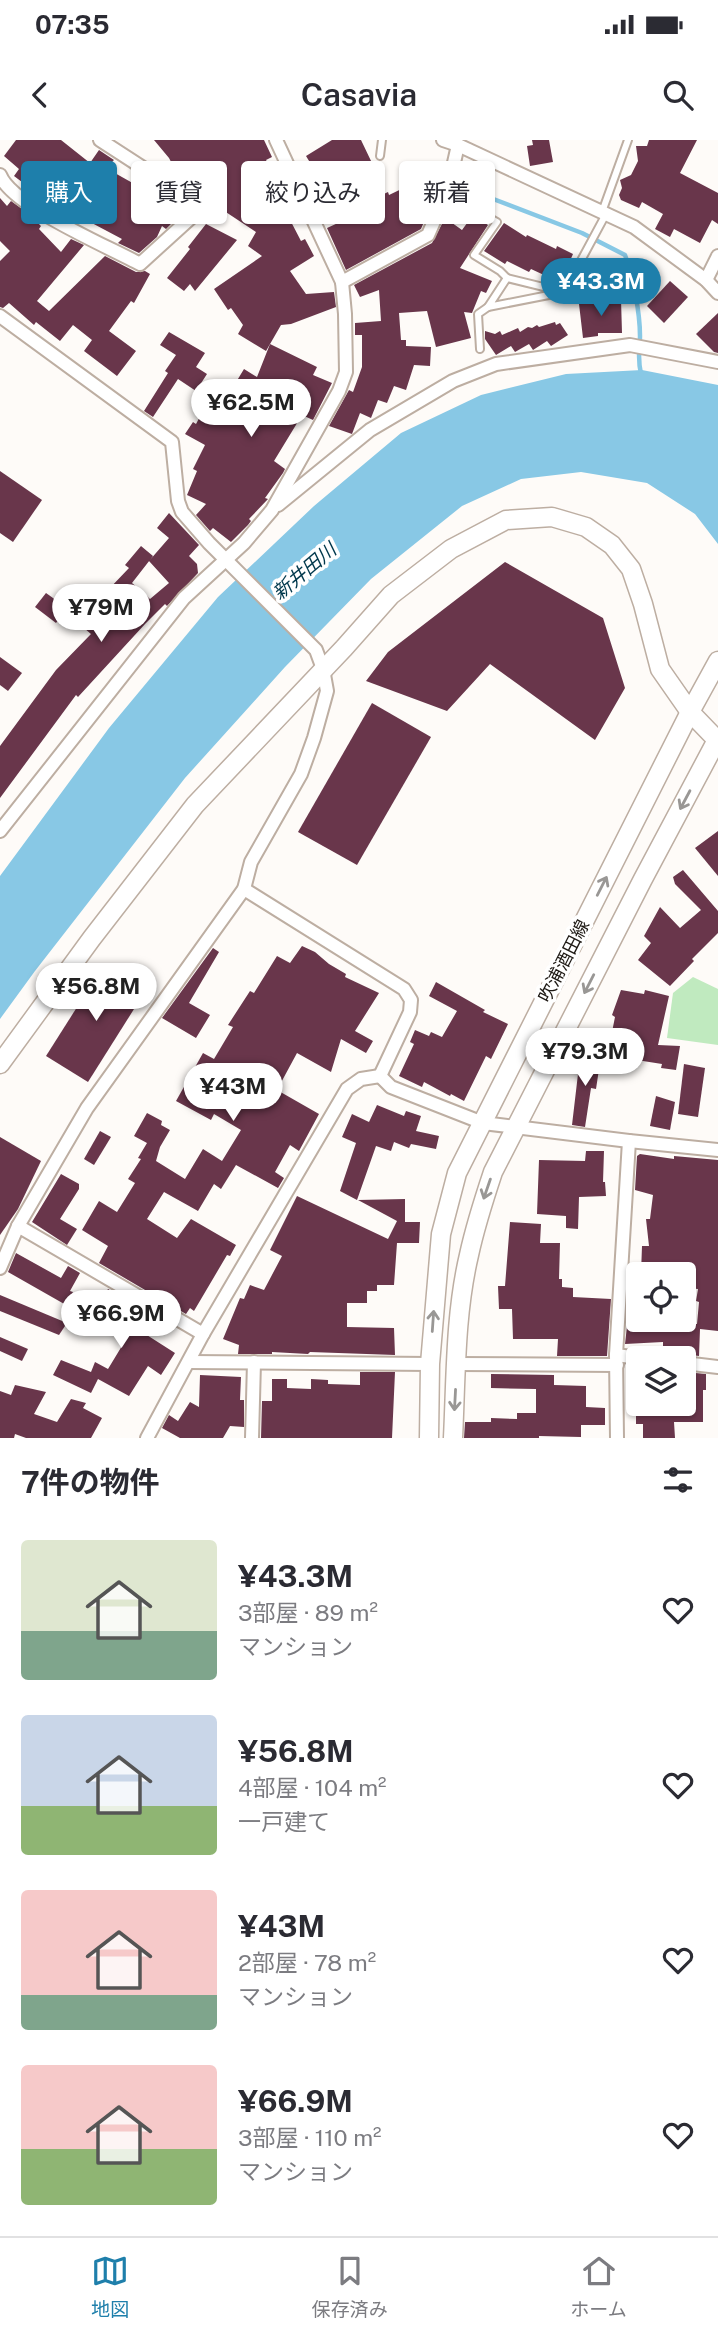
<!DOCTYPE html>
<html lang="ja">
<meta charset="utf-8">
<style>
body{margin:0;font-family:"Public Sans","Noto Sans JP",sans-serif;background:#f7f7f7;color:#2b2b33;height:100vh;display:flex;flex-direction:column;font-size:26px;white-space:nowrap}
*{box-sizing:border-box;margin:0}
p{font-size:23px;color:#7c7c81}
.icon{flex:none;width:38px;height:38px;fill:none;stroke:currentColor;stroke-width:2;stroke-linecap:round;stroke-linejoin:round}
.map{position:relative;height:1298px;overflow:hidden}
.panel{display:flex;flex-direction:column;background:#fff;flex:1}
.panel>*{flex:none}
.top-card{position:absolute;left:21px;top:21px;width:677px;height:63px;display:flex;gap:14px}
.buttons{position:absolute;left:626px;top:1122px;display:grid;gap:14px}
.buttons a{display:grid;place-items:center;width:70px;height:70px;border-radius:7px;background:#fff;box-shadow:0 2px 5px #0004;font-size:35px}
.price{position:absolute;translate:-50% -60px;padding:0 16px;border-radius:24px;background:#fff;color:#222;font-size:23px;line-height:46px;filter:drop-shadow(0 2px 4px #0008)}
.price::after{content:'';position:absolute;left:50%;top:42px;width:21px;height:16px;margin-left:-10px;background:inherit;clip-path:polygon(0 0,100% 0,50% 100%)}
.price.current{background:#1e7fab;color:#fff}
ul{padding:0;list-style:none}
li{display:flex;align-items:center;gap:21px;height:175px;padding:0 21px}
li span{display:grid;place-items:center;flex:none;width:196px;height:140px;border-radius:7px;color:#555}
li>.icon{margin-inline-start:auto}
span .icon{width:84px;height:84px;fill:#fffc;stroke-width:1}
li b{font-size:30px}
h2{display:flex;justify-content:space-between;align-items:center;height:84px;padding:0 21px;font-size:30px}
.chip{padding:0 24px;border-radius:7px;background:#fff;box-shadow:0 2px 5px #0004;font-size:24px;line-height:63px}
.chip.current{background:#1e7fab;color:#fff}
.status{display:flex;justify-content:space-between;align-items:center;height:49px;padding:0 35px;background:#fff;direction:ltr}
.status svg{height:19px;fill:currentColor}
header{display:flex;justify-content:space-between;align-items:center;height:91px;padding:0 21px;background:#fff;font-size:32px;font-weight:600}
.tab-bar{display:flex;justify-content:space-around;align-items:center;height:98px;border-top:2px solid #e1e1e2;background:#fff;font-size:19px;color:#7c7c81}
.tab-bar a{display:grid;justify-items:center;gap:4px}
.tab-bar .current{color:#1e7fab}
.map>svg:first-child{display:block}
.green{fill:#c0eabf}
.water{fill:#88c8e5}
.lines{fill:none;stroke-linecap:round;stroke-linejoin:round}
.stream{stroke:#88c8e5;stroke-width:4.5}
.building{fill:#69364b}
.lane-casing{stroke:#bdaea2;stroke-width:10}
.street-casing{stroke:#bdaea2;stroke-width:16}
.secondary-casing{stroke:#bdaea2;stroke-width:21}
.lane{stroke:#fff;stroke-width:6}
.street{stroke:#fff;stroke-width:12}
.secondary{stroke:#fff;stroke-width:18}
.oneway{stroke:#999795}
.labels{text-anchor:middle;stroke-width:7;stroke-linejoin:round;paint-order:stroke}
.street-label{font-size:18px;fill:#1d1813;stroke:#fff}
.water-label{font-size:19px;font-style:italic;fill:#00384c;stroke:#fff}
</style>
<div class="status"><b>07:35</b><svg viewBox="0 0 49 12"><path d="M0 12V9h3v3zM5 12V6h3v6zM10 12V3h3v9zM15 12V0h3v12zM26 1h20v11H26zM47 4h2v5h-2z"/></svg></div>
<header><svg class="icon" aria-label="back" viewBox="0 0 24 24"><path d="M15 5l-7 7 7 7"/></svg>Casavia<svg class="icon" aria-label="search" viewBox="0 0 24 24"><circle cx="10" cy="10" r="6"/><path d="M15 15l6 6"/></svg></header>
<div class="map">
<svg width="718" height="1298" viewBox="0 0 718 1298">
<rect width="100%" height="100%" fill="#fefbf8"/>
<path class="green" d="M 693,837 L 718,849 L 718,905 L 667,898 L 673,853 Z"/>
<path class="water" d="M 642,230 L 718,245 L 718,404 L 695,374 L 647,343 L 581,332 L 521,339 L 462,366 L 371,439 L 285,527 L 185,638 L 35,831 L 0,879 L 0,736 L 109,588 L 218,457 L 314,366 L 401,293 L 481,255 L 566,234 Z"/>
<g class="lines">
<path class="stream" d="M 467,49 L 582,93 L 625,115 C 633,136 640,173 640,196 C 640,213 637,216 641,234"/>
</g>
<g class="building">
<path d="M 16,0 L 61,0 L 90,23 L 99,10 L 114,20 L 110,24 L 116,28 L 113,32 L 179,69 L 171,84 L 166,89 L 162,86 L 157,97 L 139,113 L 118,103 L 122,99 L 24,47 L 26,45 L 14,36 L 19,29 L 4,16 Z"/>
<path d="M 154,0 L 264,0 L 272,17 L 266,20 L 270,27 L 262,31 L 284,75 L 287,74 L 301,101 L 305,99 L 314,116 L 290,131 L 306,154 L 334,152 L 336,167 L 291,184 L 281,185 L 266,211 L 238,194 L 243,185 L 231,168 L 228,170 L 214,149 L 262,116 L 248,106 L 256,92 L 182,43 L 169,18 Z"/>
<path d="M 332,0 L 361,0 L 372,23 L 370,24 L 372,29 L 360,35 L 371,60 L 388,52 L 389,55 L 416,42 L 429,70 L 421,89 L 346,130 L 327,88 L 351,77 L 338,46 L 316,58 L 306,40 L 317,34 L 306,16 Z"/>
<path d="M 532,0 L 549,0 L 553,22 L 530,26 L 527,6 L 533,5 Z"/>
<path d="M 649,0 L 697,0 L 680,33 L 718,53 L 718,84 L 712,80 L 700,103 L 674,89 L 670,97 L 655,89 L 663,74 L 642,62 L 639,68 L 621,60 L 619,55 L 622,48 L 620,40 L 631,35 L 638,21 L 636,6 L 647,6 Z"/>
<path d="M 0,58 L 7,66 L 11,61 L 29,74 L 41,86 L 39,89 L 61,112 L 71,99 L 84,105 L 37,161 L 49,171 L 105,116 L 136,132 L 145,131 L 150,134 L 134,163 L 131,161 L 109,191 L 136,211 L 117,236 L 84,211 L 92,200 L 73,185 L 60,201 L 36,182 L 34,185 L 9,163 L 3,168 L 0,167 L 0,121 L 10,111 L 0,101 Z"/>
<path d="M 473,75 L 488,85 L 460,128 L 492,141 L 486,153 L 481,151 L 472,173 L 464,172 L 471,198 L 436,207 L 427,171 L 399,173 L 401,200 L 406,200 L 406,206 L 431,207 L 430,226 L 414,225 L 406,250 L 394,246 L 387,263 L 378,260 L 371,278 L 360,273 L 352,294 L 329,286 L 349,250 L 353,252 L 362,227 L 362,195 L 355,195 L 355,183 L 381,181 L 379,150 L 360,157 L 354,145 L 432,103 L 443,82 L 446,83 L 448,80 L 462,90 Z"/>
<path d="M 504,83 L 526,97 L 527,95 L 556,109 L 557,106 L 573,114 L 562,139 L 558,137 L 557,141 L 531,129 L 529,132 L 507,121 L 505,124 L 484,111 Z"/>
<path d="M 206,84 L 237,100 L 195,151 L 190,144 L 184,151 L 167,138 L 190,109 L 188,107 Z"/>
<path d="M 594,119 L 611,129 L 605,142 L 587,132 Z"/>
<path d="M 670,141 L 688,157 L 664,183 L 647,166 Z"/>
<path d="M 621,159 L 622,193 L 598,193 L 598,196 L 583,198 L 579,164 Z"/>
<path d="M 718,173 L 718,213 L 714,212 L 696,194 Z"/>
<path d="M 555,182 L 556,185 L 560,183 L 568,195 L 551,206 L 547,201 L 533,210 L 529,204 L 515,212 L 511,206 L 496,215 L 485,199 L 485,191 L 495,194 L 500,191 L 502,195 L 518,188 L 520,192 L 528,187 L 532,188 L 537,185 L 539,187 Z"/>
<path d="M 169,192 L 205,213 L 196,227 L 207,234 L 196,251 L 178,239 L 153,277 L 144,271 L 168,233 L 165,231 L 176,215 L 160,205 Z"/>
<path d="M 270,204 L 317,227 L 313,235 L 332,243 L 313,280 L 302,275 L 274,321 L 285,329 L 283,333 L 265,358 L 268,359 L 249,379 L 251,381 L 248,385 L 231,402 L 213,388 L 210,391 L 196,375 L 206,364 L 187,355 L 197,331 L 193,329 L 205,305 L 185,294 L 193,282 L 196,284 L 211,256 L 224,262 L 244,229 L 257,237 Z"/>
<path d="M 0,331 L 42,360 L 13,402 L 0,393 Z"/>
<path d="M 169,373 L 199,405 L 189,416 L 197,424 L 198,433 L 167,466 L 165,464 L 145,484 L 78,557 L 76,555 L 0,658 L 0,606 L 56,530 L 91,494 L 84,488 L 114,456 L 108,450 L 129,428 L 125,425 L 141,406 L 153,416 L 132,443 L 150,459 L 169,443 L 149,421 L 169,398 L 157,388 Z"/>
<path d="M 505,422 L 603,478 L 625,548 L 595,600 L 490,524 L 447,571 L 366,541 L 388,512 Z"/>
<path d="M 46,453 L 67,468 L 56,483 L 35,467 Z"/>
<path d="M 0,517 L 22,533 L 8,551 L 0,545 Z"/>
<path d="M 372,563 L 431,597 L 357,725 L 298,692 Z"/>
<path d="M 718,691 L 718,736 L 695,708 Z"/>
<path d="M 683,730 L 718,771 L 718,793 L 692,819 L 694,821 L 670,846 L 638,820 L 651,803 L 644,796 L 660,767 L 680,788 L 701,770 L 675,744 L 673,737 Z"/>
<path d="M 302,806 L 315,812 L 329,824 L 346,834 L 345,837 L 379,853 L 355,891 L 373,901 L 366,913 L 341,899 L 331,932 L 297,913 L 277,950 L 319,974 L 299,1011 L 290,1005 L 275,1032 L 284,1038 L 278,1048 L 236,1025 L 221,1049 L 214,1044 L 198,1071 L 164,1052 L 147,1079 L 177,1098 L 191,1079 L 236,1105 L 230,1116 L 227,1115 L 194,1171 L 190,1168 L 186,1174 L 99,1123 L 108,1106 L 82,1090 L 99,1061 L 117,1072 L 135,1043 L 128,1039 L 141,1019 L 138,1018 L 147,1003 L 134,996 L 147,973 L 162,981 L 161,985 L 170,990 L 160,1007 L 156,1021 L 185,1039 L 203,1009 L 222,1021 L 241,990 L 214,974 L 211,980 L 176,961 L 203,913 L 214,919 L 233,887 L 228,885 L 250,851 L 254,853 L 277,816 L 290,823 Z"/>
<path d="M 213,808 L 219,812 L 189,863 L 210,875 L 196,898 L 162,878 Z"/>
<path d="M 105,823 L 146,850 L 88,942 L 46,916 Z"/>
<path d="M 436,842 L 485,870 L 483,872 L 508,884 L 491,919 L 486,916 L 464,961 L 451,954 L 450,956 L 424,942 L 422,947 L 399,936 L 414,904 L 410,902 L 415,890 L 429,896 L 431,892 L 442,897 L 457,871 L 429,856 Z"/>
<path d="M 621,850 L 644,854 L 645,850 L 669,856 L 658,905 L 680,906 L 676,930 L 661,928 L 662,924 L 605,915 L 608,896 L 611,897 L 615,877 L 612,875 Z"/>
<path d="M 588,914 L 601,916 L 596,949 L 591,948 L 585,987 L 572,985 L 578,934 L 582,916 L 588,917 Z"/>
<path d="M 684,924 L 705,928 L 698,977 L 678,974 Z"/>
<path d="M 656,956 L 675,962 L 670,990 L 650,986 Z"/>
<path d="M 377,965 L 404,976 L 406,971 L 421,976 L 416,991 L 439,996 L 436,1009 L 411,1004 L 409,1008 L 394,1002 L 391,1011 L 376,1006 L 357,1060 L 340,1051 L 356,1003 L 342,997 L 352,974 L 369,982 Z"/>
<path d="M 100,991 L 111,997 L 94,1025 L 84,1019 Z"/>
<path d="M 0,997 L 41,1021 L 18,1069 L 0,1095 Z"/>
<path d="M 586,1011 L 604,1011 L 603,1042 L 605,1042 L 606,1056 L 579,1057 L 578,1089 L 566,1088 L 566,1076 L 537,1074 L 539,1020 L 585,1021 Z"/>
<path d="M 640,1014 L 674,1019 L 674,1016 L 718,1020 L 718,1191 L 700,1189 L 699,1216 L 684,1214 L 677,1217 L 663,1218 L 663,1202 L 625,1204 L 627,1186 L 697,1184 L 699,1162 L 696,1161 L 698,1149 L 684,1148 L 684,1134 L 641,1134 L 642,1106 L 649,1106 L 646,1079 L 650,1079 L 653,1055 L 635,1050 L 637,1016 Z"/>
<path d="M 61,1034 L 79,1044 L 79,1049 L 60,1079 L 77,1089 L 67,1105 L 32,1082 Z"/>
<path d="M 297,1056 L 388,1099 L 397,1081 L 358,1060 L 405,1059 L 405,1082 L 420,1082 L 419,1103 L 397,1103 L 394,1145 L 377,1145 L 377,1151 L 367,1151 L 367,1163 L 347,1163 L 347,1187 L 394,1188 L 395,1215 L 310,1212 L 308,1214 L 272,1212 L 272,1214 L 238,1214 L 239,1205 L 223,1199 L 240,1158 L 244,1159 L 250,1145 L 264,1150 L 282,1116 L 270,1110 Z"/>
<path d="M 510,1082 L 541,1084 L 540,1103 L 560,1103 L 559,1139 L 562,1139 L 562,1147 L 573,1148 L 573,1157 L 611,1159 L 607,1216 L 557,1216 L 558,1199 L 513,1199 L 512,1169 L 499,1169 L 498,1146 L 505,1146 Z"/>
<path d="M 16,1113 L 61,1138 L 68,1126 L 80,1133 L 70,1151 L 73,1152 L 66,1165 L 8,1132 Z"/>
<path d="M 108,1149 L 149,1173 L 139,1190 L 175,1213 L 161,1235 L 148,1226 L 129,1256 L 98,1239 L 91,1253 L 53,1235 L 61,1220 L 91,1232 L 95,1222 L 108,1229 L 128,1196 L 91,1177 Z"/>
<path d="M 0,1155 L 67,1183 L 59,1195 L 0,1171 Z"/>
<path d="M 0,1197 L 28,1209 L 22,1221 L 0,1211 Z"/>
<path d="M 360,1232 L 395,1232 L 392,1298 L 261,1298 L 262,1261 L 272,1261 L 272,1239 L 287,1239 L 287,1248 L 311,1249 L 311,1239 L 328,1240 L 328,1244 L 360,1245 Z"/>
<path d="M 685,1232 L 706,1234 L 706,1250 L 703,1250 L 703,1282 L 674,1282 L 675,1298 L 643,1298 L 643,1284 L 636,1284 L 636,1270 L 653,1269 L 653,1264 L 684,1264 Z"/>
<path d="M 491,1234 L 554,1235 L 554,1245 L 586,1246 L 586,1267 L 605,1268 L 605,1285 L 581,1285 L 581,1297 L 539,1296 L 539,1298 L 464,1298 L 465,1282 L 491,1282 L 491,1278 L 517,1279 L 517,1273 L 536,1273 L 536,1249 L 491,1248 Z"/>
<path d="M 200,1235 L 241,1237 L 240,1260 L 244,1260 L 244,1287 L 230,1286 L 223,1298 L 180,1298 L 162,1288 L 169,1275 L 178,1281 L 190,1262 L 199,1267 Z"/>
<path d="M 15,1245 L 46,1252 L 34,1274 L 57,1282 L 71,1259 L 86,1263 L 83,1268 L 102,1278 L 91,1298 L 26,1298 L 15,1294 L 14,1298 L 0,1298 L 0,1251 L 11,1255 Z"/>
</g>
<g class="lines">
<defs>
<g id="lane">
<path d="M 380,16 L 382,0"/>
<path d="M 447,54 L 497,82 L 474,115 L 500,131 L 507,138"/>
<path d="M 602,72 L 628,0"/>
<path d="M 564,152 L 507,138 L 488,167 L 564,152 L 606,74"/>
<path d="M 480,209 L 478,174 L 488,167"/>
</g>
<g id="street">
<path d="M 443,0 L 458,5 L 634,87 L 706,140 L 718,153"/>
<path d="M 0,35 C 12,66 107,106 140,124 L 195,74 L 191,59 L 100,0"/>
<path d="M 706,140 L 718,116"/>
<path d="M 342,142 L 428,95 L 448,49 L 458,5"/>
<path d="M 0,176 L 172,302 L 178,361 L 182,372 L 209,403 L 316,510 L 323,529 L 327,551 L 314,598 L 301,634 L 251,722 L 244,749 L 87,968 L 18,1086 L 0,1128"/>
<path d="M 278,365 L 370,290 L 453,241 L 496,224 L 630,205 L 718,222"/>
<path d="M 0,691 L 184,458 L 244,403 L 272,370 L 339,251 L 346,232 L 345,174 L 342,142 L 276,0"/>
<path d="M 244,749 L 404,849 L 411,860 L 410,872 L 380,936"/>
<path d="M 380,936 L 391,947 L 483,983 L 629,1001 L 718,1010"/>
<path d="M 18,1086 L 203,1194"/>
<path d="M 616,1215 L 639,1218"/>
<path d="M 189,1222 L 430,1224"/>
<path d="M 684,1223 L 718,1227"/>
<path d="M 457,1224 L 617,1225"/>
<path d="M 147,1298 L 203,1194 L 347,949 L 361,939 L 380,936"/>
<path d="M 252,1298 L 254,1222"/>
<path d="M 617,1298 L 616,1215 L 629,1001"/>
</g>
<g id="secondary">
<path d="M 0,924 L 92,798 L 195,665 L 344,508 L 391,455 L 451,409 L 506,380 L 552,377 L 586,387 L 612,405 L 631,429 L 643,464 L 660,529 L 690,572 L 718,601"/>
<path d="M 429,1298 L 430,1224 L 441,1094 L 457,1033 L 690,572 L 718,521"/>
<path d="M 453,1298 C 456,1237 455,1174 469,1115 C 475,1087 484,1059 493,1032 L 643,739 L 718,598"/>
</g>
</defs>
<use href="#lane" class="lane-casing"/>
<use href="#street" class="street-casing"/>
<use href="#secondary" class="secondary-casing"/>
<use href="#lane" class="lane"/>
<use href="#street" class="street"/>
<use href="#secondary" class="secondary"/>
</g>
<defs><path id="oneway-shaft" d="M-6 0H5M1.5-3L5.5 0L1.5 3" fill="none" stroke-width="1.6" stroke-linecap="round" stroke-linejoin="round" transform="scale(1.75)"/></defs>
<g class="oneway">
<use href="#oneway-shaft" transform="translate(685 660) rotate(118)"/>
<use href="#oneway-shaft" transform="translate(602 746) rotate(-63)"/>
<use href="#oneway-shaft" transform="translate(589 844) rotate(117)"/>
<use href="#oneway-shaft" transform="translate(487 1049) rotate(109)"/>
<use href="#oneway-shaft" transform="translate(433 1181) rotate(-86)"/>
<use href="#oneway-shaft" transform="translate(455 1260) rotate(93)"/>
</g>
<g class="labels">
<g class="street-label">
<text transform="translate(564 821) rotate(-63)" y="6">吹浦酒田線</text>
</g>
<g class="water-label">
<text transform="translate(304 431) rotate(-40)" y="7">新井田川</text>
</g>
</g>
</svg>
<div class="buttons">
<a><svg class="icon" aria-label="locate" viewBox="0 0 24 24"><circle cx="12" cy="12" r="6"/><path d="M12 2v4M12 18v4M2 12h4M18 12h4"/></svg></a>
<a><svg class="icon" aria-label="layers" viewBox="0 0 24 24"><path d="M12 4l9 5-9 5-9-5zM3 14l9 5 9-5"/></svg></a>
</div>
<b class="price current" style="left:601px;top:178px">¥43.3M</b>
<b class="price" style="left:251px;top:299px">¥62.5M</b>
<b class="price" style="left:101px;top:504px">¥79M</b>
<b class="price" style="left:96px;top:883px">¥56.8M</b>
<b class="price" style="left:585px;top:948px">¥79.3M</b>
<b class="price" style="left:233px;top:983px">¥43M</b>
<b class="price" style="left:121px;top:1210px">¥66.9M</b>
<div class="top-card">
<a class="chip current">購入</a>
<a class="chip">賃貸</a>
<a class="chip">絞り込み</a>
<a class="chip">新着</a>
</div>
</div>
<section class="panel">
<h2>7件の物件<svg class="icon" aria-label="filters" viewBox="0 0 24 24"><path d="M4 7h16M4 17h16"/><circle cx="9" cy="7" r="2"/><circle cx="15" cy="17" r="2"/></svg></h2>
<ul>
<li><span style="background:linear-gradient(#dfe7d0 65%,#7fa58c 0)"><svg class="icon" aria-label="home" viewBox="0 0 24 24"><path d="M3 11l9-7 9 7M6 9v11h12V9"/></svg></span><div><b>¥43.3M</b><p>3部屋 · 89 m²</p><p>マンション</p></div><svg class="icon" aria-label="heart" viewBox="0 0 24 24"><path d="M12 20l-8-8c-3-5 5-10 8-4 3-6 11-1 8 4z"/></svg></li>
<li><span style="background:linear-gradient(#c9d6e8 65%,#8fb573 0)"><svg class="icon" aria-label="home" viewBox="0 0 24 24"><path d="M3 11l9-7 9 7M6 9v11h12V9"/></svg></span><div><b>¥56.8M</b><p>4部屋 · 104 m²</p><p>一戸建て</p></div><svg class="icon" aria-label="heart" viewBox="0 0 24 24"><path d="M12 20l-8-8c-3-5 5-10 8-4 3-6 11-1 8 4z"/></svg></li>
<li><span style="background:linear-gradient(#f6c9c9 75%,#7fa58c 0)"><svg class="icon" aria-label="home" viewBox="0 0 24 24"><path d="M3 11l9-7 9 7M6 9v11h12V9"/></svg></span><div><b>¥43M</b><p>2部屋 · 78 m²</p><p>マンション</p></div><svg class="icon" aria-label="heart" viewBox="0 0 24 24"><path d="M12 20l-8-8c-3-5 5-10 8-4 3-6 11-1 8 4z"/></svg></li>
<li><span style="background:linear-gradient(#f6c9c9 60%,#8fb573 0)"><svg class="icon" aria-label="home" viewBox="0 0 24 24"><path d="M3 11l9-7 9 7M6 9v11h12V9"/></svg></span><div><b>¥66.9M</b><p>3部屋 · 110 m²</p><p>マンション</p></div><svg class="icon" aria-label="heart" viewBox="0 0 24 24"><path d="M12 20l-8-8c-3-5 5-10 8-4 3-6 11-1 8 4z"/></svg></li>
</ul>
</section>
<nav class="tab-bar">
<a class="current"><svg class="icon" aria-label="map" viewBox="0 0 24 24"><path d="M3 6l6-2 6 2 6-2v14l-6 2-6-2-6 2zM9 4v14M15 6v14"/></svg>地図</a>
<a><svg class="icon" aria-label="saved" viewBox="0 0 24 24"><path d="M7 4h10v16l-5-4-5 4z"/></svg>保存済み</a>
<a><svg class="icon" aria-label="home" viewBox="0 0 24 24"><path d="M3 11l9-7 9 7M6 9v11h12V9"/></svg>ホーム</a>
</nav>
